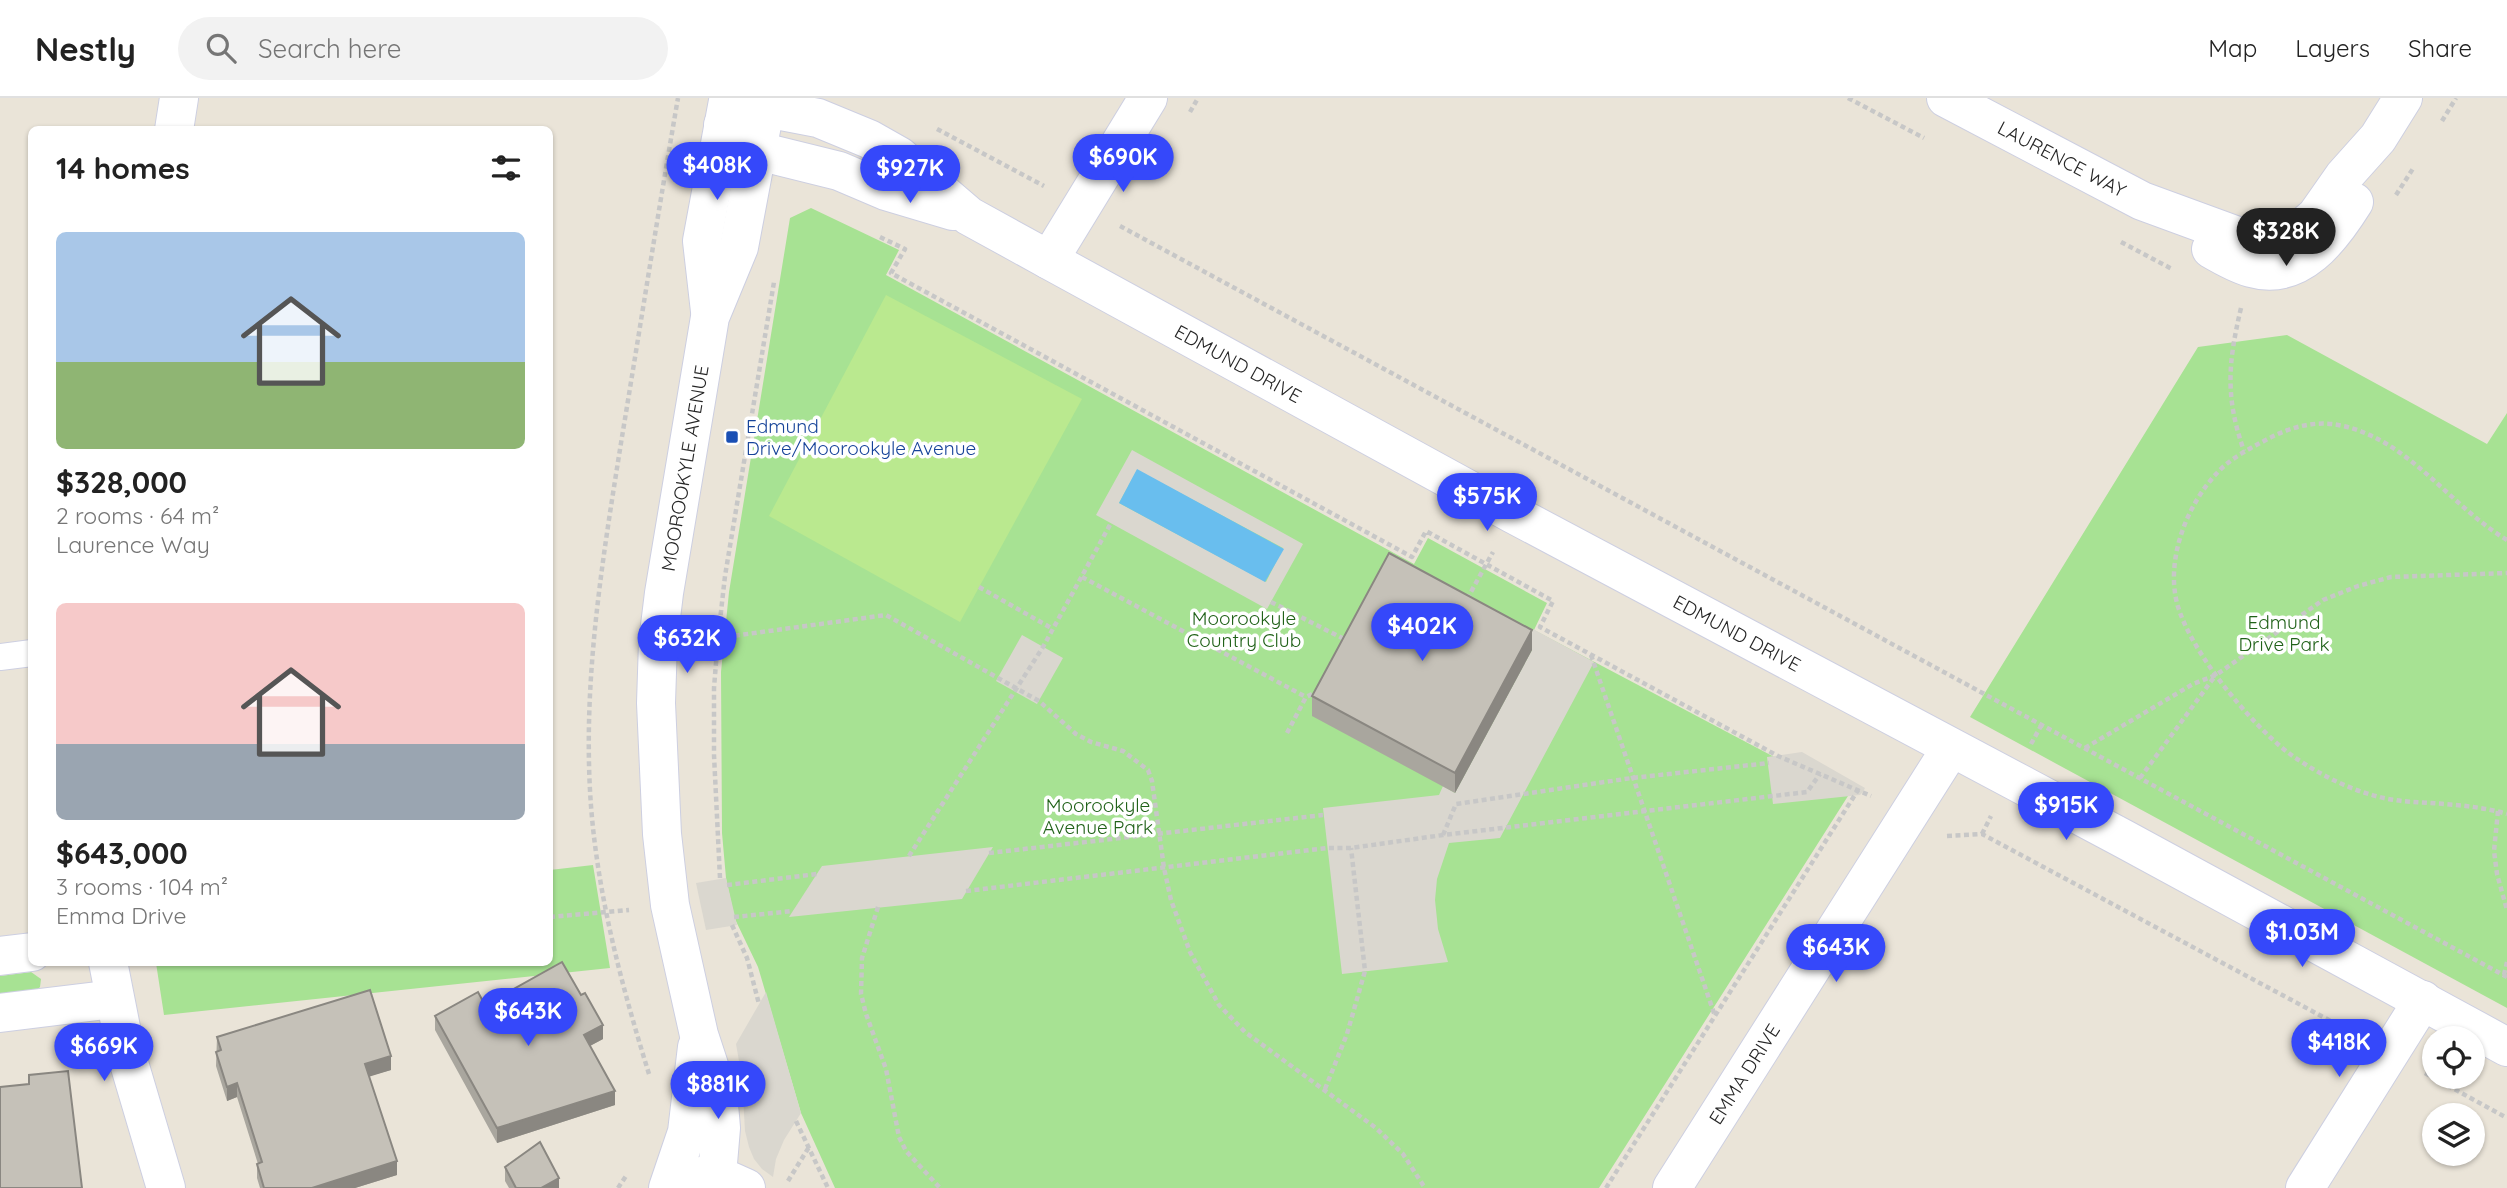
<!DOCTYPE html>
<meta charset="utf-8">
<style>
body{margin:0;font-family:Quicksand,sans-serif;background:#f2f2f2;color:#222;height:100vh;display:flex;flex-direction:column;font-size:26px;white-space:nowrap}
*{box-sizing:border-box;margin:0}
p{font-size:23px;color:#767676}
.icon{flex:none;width:38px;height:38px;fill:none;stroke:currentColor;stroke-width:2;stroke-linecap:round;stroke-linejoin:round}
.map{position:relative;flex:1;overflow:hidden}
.panel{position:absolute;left:28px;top:28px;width:525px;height:840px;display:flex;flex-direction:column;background:#fff;border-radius:10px;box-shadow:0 2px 5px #0004}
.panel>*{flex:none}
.buttons{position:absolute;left:2422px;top:928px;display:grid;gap:14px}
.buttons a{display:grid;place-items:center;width:63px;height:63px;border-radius:50%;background:#fff;box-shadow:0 2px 5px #0004;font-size:35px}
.price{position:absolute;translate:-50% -60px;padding:0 16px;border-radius:24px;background:#3548fa;color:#fff;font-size:23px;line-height:46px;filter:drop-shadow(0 2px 4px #0008)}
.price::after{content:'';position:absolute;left:50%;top:42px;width:21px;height:16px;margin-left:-10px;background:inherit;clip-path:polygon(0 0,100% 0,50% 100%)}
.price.on{background:#222;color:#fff}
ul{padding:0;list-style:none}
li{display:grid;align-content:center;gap:14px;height:371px;padding:0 28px}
li span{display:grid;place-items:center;height:217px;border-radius:10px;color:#555}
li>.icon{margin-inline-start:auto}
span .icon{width:126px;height:126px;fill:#fffc;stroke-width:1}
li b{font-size:30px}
h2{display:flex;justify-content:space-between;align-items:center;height:84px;padding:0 28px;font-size:30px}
header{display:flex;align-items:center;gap:42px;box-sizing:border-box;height:98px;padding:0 35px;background:#fff;border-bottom:2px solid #e0e0e0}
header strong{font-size:33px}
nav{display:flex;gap:38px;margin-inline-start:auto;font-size:24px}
.search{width:490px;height:63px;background:#f2f2f2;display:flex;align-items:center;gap:18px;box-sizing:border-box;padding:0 24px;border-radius:38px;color:#767676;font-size:26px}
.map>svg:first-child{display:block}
.green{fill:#a7e293}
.pitch{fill:#bae98f}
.plaza{fill:#dad7cf;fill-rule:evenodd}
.water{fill:#69beee}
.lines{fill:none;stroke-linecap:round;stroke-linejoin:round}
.lane-casing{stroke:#cdcfe1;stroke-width:28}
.street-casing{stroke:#cdcfe1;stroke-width:40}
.secondary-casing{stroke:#cdcfe1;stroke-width:40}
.path{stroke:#c7c7c7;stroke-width:4.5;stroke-dasharray:5 3.5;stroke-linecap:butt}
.lane{stroke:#fff;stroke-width:26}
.street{stroke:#fff;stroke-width:38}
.secondary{stroke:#fff;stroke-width:38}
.wall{fill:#a9a69e}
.shaded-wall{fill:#8a8781}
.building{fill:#c5c1b8;stroke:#8a8781;stroke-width:2}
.transit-dot{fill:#1a4fb4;stroke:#fff;stroke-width:2.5}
.labels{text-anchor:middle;stroke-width:7;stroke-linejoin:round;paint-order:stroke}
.street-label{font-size:19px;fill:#272727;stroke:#fff}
.transit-label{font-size:19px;fill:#164399;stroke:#fff;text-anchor:start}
.park-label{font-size:19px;fill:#216219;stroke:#fff}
</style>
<header>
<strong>Nestly</strong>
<div class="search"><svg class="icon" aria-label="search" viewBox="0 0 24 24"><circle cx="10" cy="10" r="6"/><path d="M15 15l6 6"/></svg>Search here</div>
<nav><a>Map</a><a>Layers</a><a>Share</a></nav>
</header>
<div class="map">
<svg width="2507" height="1090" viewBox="0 0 2507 1090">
<rect width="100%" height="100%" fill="#eae4d8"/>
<g class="green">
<path d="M 811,110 L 899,152 L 886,177 L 1414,466 L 1428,440 L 1547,505 L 1534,532 L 1848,698 L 1599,1090 L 835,1090 L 801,1015 L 758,869 L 734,819 L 726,780 L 722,735 L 721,574 L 729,494 L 790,120 Z"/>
<path d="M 2287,237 L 2487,346 L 2507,315 L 2507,910 L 1970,619 L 2198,249 Z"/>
<path d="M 593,767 L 610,870 L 164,917 L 156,865 L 550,864 L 550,772 Z"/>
<path d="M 31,874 L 41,881 L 40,889 L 36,893 L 0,898 L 0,878 Z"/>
</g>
<path class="pitch" d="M 886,197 L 1082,301 L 960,524 L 769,418 Z"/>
<g class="plaza">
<path d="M 1132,352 L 1303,446 L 1267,511 L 1096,417 ZM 1137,372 L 1283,450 L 1266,484 L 1119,405 Z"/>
<path d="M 1533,531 L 1594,564 L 1500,740 L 1449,745 L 1437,781 L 1435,802 L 1438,831 L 1448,864 L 1342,876 L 1323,710 L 1439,697 L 1443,688 L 1455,695 L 1532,552 L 1525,548 Z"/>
<path d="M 1022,537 L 1063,560 L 1037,606 L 996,583 Z"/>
<path d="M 1802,654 L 1865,690 L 1863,694 L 1860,697 L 1773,706 L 1767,659 Z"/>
<path d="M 993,749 L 962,801 L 789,819 L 822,768 Z"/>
<path d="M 726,780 L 737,827 L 706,832 L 696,785 Z"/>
<path d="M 766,894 L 801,1015 L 784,1042 L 776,1061 L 773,1079 L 762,1071 L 754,1061 L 749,1049 L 745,1033 L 742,980 L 736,946 Z"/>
</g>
<path class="water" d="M 1137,371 L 1284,451 L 1265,484 L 1119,405 Z"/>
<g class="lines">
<defs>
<path id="lane" d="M 0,559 L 32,555"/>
<g id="street">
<path id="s1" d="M 1946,0 L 2142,103 L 2254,144 L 2279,142 L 2302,130 L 2316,118 L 2344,78 L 2378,40 L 2403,0"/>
<path d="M 174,32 L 179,0"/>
<path d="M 2211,151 C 2223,158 2237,166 2251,170 C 2300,184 2332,139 2354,104"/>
<path d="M 1049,162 L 1148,0"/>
<path d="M 0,858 L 32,854"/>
<path d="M 108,864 L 126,955 L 166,1090"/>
<path d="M 0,915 L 114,901"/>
<path d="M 673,1080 L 717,1077 L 746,1090"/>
<path id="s2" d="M 1672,1090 L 1951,650"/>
<path d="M 2305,1090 L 2423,902"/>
</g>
<g id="secondary">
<path id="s3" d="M 723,27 L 766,10 L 818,20 L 869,41 L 899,58 L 969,118 L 1049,162 L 1513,416 L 2124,741 L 2507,949"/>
<path d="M 737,38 L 758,53 L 839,73 L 886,93 L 953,113"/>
<path d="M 710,213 L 702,143 L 728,3"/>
<path d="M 668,1090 L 687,1034 L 697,949"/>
<path id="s4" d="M 712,1090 L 717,1077 L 721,1030 L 718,995 L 699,937 L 670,807 L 662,736 L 656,605 L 658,544 L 664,495 L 710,219 L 739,149 L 767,0"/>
</g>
</defs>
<use href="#lane" class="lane-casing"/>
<use href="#street" class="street-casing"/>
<use href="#secondary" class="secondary-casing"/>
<g class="path">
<path d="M 1848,0 L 1924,40"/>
<path d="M 1190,14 L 1198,0"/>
<path d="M 2442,23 L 2456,0"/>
<path d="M 937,31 L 1044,88"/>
<path d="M 2396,97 L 2414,69"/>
<path d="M 1120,128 L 2507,879"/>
<path d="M 880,139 L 905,151 L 891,175 L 1412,459 L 1426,433 L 1553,503 L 1540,529 L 1778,658 L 1871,698"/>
<path d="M 2121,144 L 2172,171"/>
<path d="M 2241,210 C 2228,265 2225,299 2244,353"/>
<path d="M 2507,442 C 2450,408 2410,343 2343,328 C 2314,321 2287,330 2262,344 C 2247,352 2230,361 2218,374 C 2189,404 2169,453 2175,495 C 2181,544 2251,627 2290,656 C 2322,679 2363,699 2402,703 C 2437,706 2473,706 2507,716"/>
<path d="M 1082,479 L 1306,599"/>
<path d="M 979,489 L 1053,531"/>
<path d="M 1467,501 L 1493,454"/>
<path d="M 1271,504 L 1348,543"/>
<path d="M 718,540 L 886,517 L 1039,603 L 1076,636 L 1091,644 L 1123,653 L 1148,672 L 1152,683 L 1164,770 L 1171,802 L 1190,854 L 1219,907 L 1245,934 L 1376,1030 L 1403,1056 L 1425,1090"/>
<path d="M 1591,557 L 1715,918"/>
<path d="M 1287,635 L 1306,599 L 1316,594"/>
<path d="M 2031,646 L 2042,626"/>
<path d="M 2085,650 L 2193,586 L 2216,577 L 2323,502 L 2358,488 L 2391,479 L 2507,475"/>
<path d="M 2140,680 L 2215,578"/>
<path d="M 2498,713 L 2494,753 L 2497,776 L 2507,812"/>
<path d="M 1982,736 L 1991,718"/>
<path d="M 1443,737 L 1456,706 L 1632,680 L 1769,665"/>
<path d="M 1947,738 L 1982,736 L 2353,935"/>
<path d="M 989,755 L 1323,717"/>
<path d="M 909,758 L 1043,549 L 1111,425"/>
<path d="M 720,780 L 714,657 L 714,590 L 718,540 L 725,478 L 774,184"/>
<path d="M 727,787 L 817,776"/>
<path d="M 966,793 L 1327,750 L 1351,750 L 1443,737 L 1807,694 L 1820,676"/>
<path d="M 878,809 L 862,860 L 861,896 L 866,916 L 886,971 L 899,1039 L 906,1053 L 940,1090"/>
<path d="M 550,819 L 629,812"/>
<path d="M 734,819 L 793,813"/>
<path d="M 732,827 L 747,860 L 759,906"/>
<path d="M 2504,877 L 2507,864"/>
<path d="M 58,954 L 84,960"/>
<path d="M 2425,975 L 2507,1020"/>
<path d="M 649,976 C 622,889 598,799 591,708 C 582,586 602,464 621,345 C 640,230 658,115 678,0"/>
<path d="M 1325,991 L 1347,936 L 1365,873 L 1351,750"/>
<path d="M 796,1023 L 828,1090"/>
<path d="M 788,1083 L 809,1049"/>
<path d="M 618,1090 L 626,1078"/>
<path d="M 1606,1090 L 1858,692"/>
</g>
<use href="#lane" class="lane"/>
<use href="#street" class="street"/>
<use href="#secondary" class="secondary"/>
</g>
<g class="wall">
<path d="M 1532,552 L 1455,695 L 1312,618 L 1312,598 Z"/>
<path d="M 485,907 L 603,941 L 590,948 L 615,1007 L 497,1045 L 435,932 L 435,918 Z"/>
<path d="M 217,939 L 391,972 L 369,978 L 397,1077 L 355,1090 L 260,1090 L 257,1080 L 257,1066 L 258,1066 L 237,999 L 227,1003 L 216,968 Z"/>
<path d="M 505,1069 L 559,1090 L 509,1090 L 505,1083 Z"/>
</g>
<g class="shaded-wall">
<path d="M 1532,532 L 1532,552 L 1455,695 L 1455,675 Z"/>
<path d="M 603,927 L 603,941 L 584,951 L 584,937 Z"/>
<path d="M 391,958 L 391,972 L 365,980 L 365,966 Z"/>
<path d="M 237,985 L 237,999 L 227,1003 L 227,989 Z"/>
<path d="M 615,993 L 615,1007 L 497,1045 L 497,1030 Z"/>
<path d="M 397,1063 L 397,1077 L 355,1090 L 312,1090 Z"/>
<path d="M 559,1080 L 559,1090 L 541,1090 Z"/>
</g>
<g class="building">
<path d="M 1389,455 L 1532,532 L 1455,675 L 1312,598 Z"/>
<path d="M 562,864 L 581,897 L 585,895 L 603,927 L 584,937 L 615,993 L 497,1030 L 435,918 L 478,894 L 485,907 Z"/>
<path d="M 370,892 L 391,958 L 365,966 L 397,1063 L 312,1090 L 264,1090 L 257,1066 L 262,1064 L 237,985 L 227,989 L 216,954 L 221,952 L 217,939 Z"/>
<path d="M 68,973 L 82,1090 L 0,1090 L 0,989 L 29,986 L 29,977 Z"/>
<path d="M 540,1044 L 559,1080 L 541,1090 L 516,1090 L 505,1069 Z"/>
</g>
<rect class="transit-dot" x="725" y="332" width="14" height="14" rx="3.5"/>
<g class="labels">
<g class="street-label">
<text dy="7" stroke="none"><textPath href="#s1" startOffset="131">LAURENCE WAY</textPath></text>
<text dy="7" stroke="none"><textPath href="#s3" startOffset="588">EDMUND DRIVE</textPath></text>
<text dy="7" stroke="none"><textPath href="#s4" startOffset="730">MOOROOKYLE AVENUE</textPath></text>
<text dy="7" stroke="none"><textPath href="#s3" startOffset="1155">EDMUND DRIVE</textPath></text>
<text dy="7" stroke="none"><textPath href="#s2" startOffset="135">EMMA DRIVE</textPath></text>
</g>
<g class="transit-label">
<text x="746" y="335">Edmund<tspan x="746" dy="22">Drive/Moorookyle Avenue</tspan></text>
</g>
<g class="park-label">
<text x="1244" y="527">Moorookyle<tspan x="1244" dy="22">Country Club</tspan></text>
<text x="2284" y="531">Edmund<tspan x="2284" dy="22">Drive Park</tspan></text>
<text x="1098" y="714">Moorookyle<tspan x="1098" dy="22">Avenue Park</tspan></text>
</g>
</g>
</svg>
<div class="buttons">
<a><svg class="icon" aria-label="locate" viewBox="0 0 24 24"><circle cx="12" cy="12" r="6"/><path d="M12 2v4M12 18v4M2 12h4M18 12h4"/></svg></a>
<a><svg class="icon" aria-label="layers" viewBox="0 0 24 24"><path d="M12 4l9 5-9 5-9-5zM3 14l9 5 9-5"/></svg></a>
</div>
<b class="price" style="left:1123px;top:96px">$690K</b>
<b class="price" style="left:717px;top:104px">$408K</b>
<b class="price" style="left:910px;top:107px">$927K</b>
<b class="price on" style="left:2286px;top:170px">$328K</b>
<b class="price" style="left:1487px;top:435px">$575K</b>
<b class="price" style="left:1422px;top:565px">$402K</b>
<b class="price" style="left:687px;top:577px">$632K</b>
<b class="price" style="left:2066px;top:744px">$915K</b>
<b class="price" style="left:2302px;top:871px">$1.03M</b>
<b class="price" style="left:1836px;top:886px">$643K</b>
<b class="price" style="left:528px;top:950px">$643K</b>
<b class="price" style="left:2339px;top:981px">$418K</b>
<b class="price" style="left:104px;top:985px">$669K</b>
<b class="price" style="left:718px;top:1023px">$881K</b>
<section class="panel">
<h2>14 homes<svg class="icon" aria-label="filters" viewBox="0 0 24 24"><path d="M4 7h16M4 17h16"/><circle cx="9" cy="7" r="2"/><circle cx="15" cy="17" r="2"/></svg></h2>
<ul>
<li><span style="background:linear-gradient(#a9c7e8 60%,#8fb573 0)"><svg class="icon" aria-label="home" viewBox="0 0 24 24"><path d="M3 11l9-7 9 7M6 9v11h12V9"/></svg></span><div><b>$328,000</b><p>2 rooms · 64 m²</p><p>Laurence Way</p></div></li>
<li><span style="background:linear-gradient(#f6c9c9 65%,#9aa5b1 0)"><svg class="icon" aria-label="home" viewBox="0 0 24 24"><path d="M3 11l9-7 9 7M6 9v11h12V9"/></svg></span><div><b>$643,000</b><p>3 rooms · 104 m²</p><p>Emma Drive</p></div></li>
</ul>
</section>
</div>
